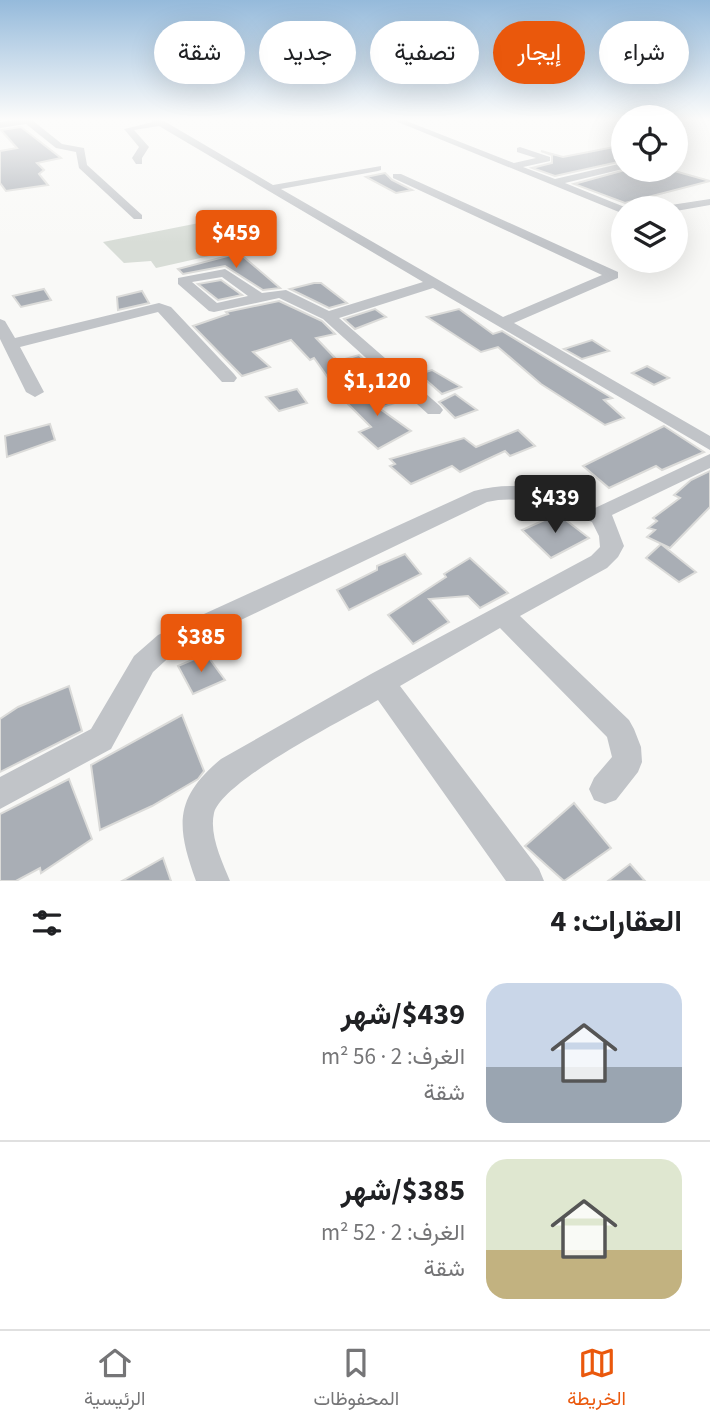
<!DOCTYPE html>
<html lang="ar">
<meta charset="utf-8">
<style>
body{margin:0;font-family:"Source Sans 3",Vazirmatn,sans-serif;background:#f6f6f6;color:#202124;direction:rtl;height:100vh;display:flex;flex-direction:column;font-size:26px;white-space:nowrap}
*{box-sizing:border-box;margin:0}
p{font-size:23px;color:#757577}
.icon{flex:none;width:38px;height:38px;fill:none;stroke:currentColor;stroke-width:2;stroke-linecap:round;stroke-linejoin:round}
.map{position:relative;height:881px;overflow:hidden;direction:ltr}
.side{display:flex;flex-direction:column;background:#fff;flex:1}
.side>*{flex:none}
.guide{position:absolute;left:21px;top:21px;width:668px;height:63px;direction:rtl;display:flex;gap:14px}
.tools{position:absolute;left:611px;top:105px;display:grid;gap:14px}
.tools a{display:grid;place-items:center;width:77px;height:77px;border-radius:50%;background:#fff;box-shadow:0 7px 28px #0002;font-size:35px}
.price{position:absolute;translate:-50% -60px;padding:0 16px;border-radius:7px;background:#ea580c;color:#fff;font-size:23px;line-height:46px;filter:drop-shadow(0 2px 4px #0008)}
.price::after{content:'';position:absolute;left:50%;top:42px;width:21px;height:16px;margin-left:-10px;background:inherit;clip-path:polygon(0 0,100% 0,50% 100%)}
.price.selected{background:#222;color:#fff}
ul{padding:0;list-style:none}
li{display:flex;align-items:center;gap:21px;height:175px;padding:0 28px}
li+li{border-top:2px solid #e0e0e0}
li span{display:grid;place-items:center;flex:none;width:196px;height:140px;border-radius:21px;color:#555}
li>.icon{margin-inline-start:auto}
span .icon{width:84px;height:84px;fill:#fffc;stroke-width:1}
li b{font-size:30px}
h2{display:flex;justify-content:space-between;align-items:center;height:84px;padding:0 28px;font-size:30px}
.chip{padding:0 24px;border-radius:32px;background:#fff;box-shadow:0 7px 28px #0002;font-size:24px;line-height:63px}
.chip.selected{background:#ea580c;color:#fff}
.tabs{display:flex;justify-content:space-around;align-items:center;height:98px;border-top:2px solid #e0e0e0;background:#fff;font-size:19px;color:#757577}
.tabs a{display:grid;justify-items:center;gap:4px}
.tabs .selected{color:#ea580c}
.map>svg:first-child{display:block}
.green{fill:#d8ddd7}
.building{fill:#a9aeb5;stroke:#dbdbd9;stroke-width:2}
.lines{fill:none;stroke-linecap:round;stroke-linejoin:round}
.minor{fill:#c1c4c8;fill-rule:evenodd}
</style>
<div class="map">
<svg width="710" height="881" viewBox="0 0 710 881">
<rect width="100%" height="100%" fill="#f9f9f7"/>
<path class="green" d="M 199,223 L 236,250 L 156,268 L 151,261 L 124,263 L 103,242 Z"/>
<g class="building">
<path d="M 21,127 L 61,158 L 37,163 L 44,170 L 39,174 L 48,185 L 6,191 L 0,183 L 0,151 L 17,148 L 1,130 Z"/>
<path d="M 614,147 L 623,150 L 623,161 L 555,176 L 532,168 L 552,163 L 552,155 L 541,151 L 563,157 Z"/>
<path d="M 625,170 L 671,170 L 710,181 L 625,203 L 574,184 Z"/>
<path d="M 385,173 L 392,180 L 412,190 L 396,193 L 366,177 Z"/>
<path d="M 239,253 L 280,288 L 263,290 L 225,266 L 183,274 L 178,269 Z"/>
<path d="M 221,280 L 242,295 L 218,300 L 198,284 Z"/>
<path d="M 314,283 L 321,283 L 347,303 L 329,308 L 290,289 Z"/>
<path d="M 44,289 L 51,300 L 21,307 L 13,296 Z"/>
<path d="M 142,291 L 149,303 L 118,310 L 117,297 Z"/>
<path d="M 279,301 L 322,321 L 335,334 L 316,338 L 338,361 L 359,355 L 371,366 L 329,379 L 314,358 L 310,360 L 291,340 L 253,352 L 270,367 L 242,376 L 193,326 L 228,314 L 226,312 Z"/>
<path d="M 375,309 L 386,317 L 355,329 L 344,319 Z"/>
<path d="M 459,309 L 493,334 L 502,331 L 612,398 L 604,400 L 624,418 L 605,425 L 541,384 L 498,347 L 481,352 L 427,317 Z"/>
<path d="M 592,340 L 609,351 L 582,359 L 564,349 Z"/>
<path d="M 647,366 L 669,378 L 654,385 L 632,373 Z"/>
<path d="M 432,370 L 461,387 L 442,394 L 419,374 Z"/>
<path d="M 297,389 L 307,403 L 279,411 L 266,397 Z"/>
<path d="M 376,389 L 395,403 L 379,408 L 411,431 L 378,449 L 359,432 L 371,427 L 344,400 Z"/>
<path d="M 455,394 L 477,410 L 455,418 L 439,402 Z"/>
<path d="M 50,424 L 55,440 L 7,457 L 5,436 Z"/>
<path d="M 664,426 L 704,452 L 662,470 L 656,466 L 609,488 L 583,466 Z"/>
<path d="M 518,430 L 535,446 L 510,456 L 505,451 L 460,472 L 452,466 L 411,484 L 390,466 L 395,464 L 390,459 L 464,438 L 476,447 Z"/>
<path d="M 710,471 L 710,507 L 670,548 L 647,537 L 655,530 L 648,528 L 657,521 L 653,518 L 680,498 L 674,495 L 691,480 Z"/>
<path d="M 558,514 L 589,538 L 551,558 L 522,530 Z"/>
<path d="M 661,544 L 696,572 L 679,582 L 646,558 Z"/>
<path d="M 405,554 L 421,574 L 349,610 L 337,590 L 377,570 L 377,566 Z"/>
<path d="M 470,558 L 508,593 L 480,608 L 468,596 L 429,599 L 449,622 L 413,644 L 388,615 L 446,577 L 444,574 Z"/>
<path d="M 206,654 L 225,680 L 193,694 L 178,666 Z"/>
<path d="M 69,686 L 82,731 L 0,772 L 0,719 L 18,707 Z"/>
<path d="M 182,715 L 204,771 L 198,779 L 152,806 L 100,830 L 91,765 Z"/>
<path d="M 69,779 L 92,839 L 41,873 L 40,868 L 16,881 L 0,881 L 0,814 Z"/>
<path d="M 574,803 L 611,848 L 564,881 L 525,846 Z"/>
<path d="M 163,858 L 171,881 L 122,881 Z"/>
<path d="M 630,864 L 645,881 L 608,881 Z"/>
</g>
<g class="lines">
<g class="minor">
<path d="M 19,120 L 32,120 L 62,144 L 84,148 L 87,165 L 142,215 L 142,219 L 134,219 L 79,168 L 76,152 L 56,148 L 26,124 L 0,128 L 0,122 Z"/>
<path d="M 151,120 L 164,121 L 273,185 L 381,166 L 381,170 L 378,171 L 281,189 L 503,317 L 602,275 L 393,178 L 393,174 L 401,174 L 618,272 L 618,278 L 514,323 L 710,436 L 710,450 L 433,288 L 339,318 L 440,406 L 443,410 L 440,414 L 428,414 L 323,319 L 279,298 L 214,312 L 209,311 L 178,284 L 178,278 L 225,269 L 262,293 L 286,290 L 329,311 L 423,282 L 159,126 L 134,130 L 149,147 L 142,158 L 142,164 L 136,164 L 132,158 L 139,147 L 124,129 L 153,122 ZM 222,277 L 248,296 L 217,303 L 192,282 Z"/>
<path d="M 393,120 L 404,120 L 514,163 L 536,158 L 517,152 L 517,148 L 520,147 L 550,157 L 550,161 L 523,167 L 555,179 L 623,163 L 623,169 L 565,183 L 627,208 L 623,208 L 623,213 L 619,212 Z"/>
<path d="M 710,199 L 710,205 L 676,211 L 676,208 L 665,208 L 671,205 Z"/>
<path d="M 159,303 L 171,307 L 234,374 L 237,378 L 234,382 L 222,382 L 158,312 L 20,347 L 44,392 L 35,397 L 26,392 L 0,339 L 0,319 L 5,321 L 15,338 Z"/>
<path d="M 710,454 L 710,468 L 612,515 L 624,546 L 618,557 L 607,568 L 520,616 L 629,720 L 634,729 L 641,747 L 642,762 L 638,772 L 616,800 L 605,804 L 594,800 L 589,789 L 594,778 L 612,757 L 607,737 L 500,628 L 400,686 L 539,869 L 544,881 L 506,881 L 378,700 C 345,719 223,780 214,813 C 209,835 222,861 230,881 L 196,881 C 176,826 174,798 221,759 L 371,674 L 591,556 L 600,547 L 599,536 L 592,522 C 556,510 526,493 487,502 L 176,651 L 153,672 L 111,749 L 0,809 L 0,777 L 91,729 L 134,656 L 158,635 L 474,491 C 522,478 550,492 595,508 Z"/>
</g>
</g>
<linearGradient id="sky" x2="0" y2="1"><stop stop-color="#95badb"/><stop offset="0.49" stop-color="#fcfcfb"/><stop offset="1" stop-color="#fcfcfb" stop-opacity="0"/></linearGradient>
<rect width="710" height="243" fill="url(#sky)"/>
</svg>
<div class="tools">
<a><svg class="icon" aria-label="locate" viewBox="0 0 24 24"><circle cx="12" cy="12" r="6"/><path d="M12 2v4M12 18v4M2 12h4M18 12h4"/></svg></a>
<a><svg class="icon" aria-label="layers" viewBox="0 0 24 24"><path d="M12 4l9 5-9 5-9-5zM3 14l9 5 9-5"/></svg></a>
</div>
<b class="price" style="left:236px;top:270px">$459</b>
<b class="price" style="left:377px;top:418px">$1,120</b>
<b class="price selected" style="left:555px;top:535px">$439</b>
<b class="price" style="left:201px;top:674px">$385</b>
<div class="guide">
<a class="chip">شراء</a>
<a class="chip selected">إيجار</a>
<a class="chip">تصفية</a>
<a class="chip">جديد</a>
<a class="chip">شقة</a>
</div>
</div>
<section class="side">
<h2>العقارات: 4<svg class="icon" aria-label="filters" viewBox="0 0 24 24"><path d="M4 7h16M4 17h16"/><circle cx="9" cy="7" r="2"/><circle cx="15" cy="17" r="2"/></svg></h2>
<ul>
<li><span style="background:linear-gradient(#c9d6e8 60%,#9aa5b1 0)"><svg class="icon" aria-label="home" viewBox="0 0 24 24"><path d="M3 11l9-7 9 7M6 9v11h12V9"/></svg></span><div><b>$439/شهر</b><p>الغرف: 2 · 56 m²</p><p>شقة</p></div></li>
<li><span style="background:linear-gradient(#dfe7d0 65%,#c2b280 0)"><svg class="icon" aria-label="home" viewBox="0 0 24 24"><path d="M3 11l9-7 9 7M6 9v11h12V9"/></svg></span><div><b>$385/شهر</b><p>الغرف: 2 · 52 m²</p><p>شقة</p></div></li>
</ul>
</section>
<nav class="tabs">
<a class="selected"><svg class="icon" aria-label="map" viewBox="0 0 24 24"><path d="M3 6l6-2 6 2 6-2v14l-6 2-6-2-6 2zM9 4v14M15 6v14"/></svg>الخريطة</a>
<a><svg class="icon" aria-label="saved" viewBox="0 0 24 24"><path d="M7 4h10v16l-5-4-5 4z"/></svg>المحفوظات</a>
<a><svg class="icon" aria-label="home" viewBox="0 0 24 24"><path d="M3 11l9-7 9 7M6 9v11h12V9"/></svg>الرئيسية</a>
</nav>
